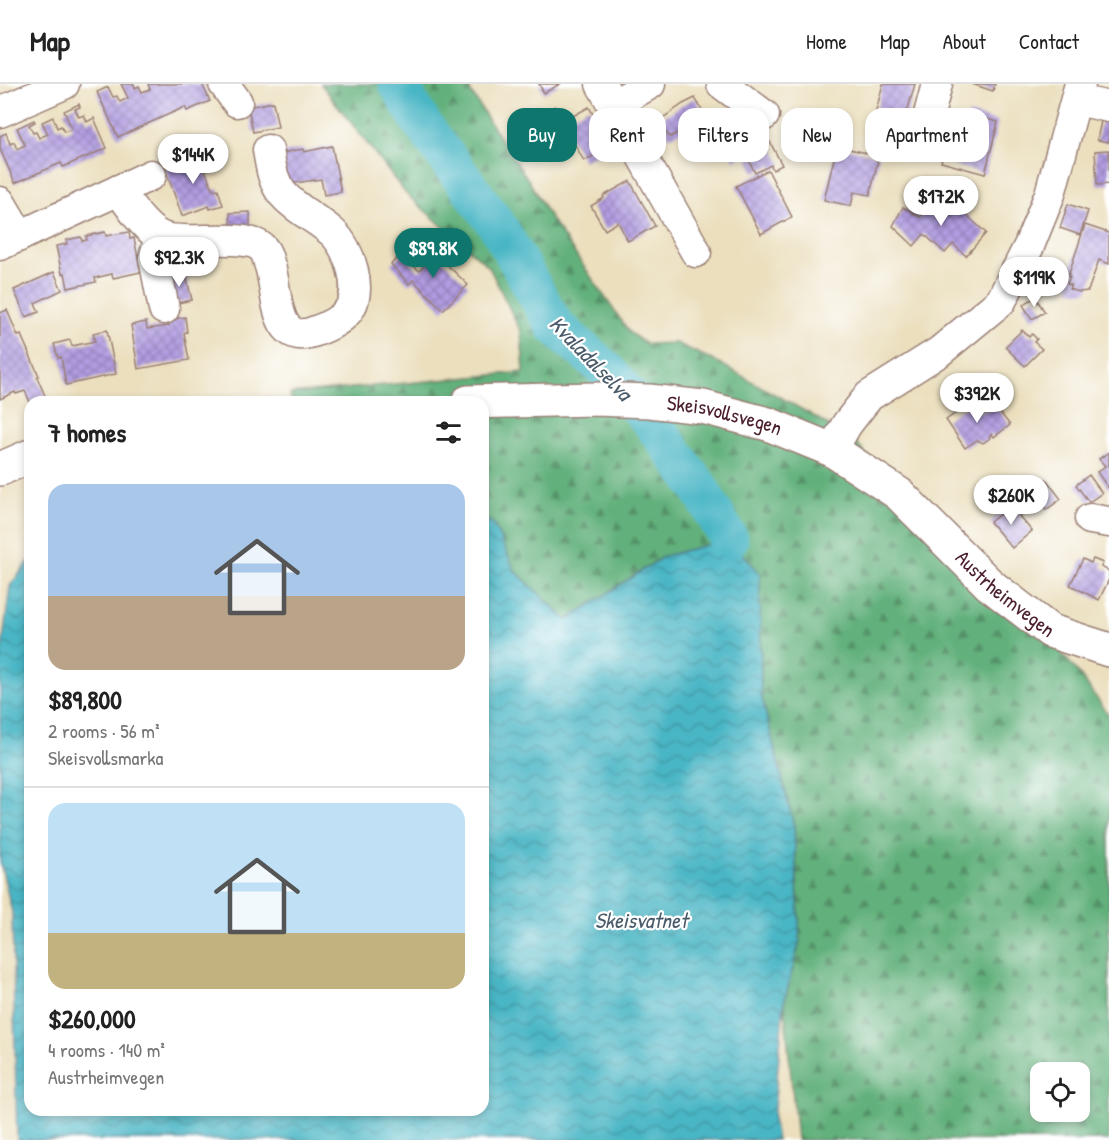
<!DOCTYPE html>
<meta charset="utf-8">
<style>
body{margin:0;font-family:"Patrick Hand",sans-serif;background:#f6f6f6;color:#222;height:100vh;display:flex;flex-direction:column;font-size:22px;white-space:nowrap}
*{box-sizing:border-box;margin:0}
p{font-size:20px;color:#767676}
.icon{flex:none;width:33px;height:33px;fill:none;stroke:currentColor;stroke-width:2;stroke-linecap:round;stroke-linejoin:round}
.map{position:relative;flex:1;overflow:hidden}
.details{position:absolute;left:24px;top:312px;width:465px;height:720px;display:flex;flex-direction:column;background:#fff;border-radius:18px;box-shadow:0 3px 9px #0003}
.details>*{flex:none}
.guide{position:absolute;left:507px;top:24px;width:512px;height:54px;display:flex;gap:12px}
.fabs{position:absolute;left:1030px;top:978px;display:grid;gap:12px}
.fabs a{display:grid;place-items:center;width:60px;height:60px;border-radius:12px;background:#fff;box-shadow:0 3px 9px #0003;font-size:30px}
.price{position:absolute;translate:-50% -51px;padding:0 14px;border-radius:21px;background:#fff;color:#222;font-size:20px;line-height:39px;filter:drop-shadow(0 2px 3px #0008)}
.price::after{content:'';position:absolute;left:50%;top:36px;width:18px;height:14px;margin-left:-9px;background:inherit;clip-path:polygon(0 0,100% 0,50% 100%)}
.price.current{background:#0f766e;color:#fff}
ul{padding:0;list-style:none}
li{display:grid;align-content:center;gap:12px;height:318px;padding:0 24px}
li+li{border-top:2px solid #e0e0e0}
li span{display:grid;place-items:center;height:186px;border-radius:18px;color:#555}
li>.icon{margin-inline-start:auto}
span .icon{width:108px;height:108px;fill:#fffc;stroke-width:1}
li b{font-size:26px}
h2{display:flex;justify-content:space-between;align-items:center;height:72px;padding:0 24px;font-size:26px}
.pill{padding:0 21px;border-radius:18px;background:#fff;box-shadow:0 3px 9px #0003;font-size:21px;line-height:54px}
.pill.current{background:#0f766e;color:#fff}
header{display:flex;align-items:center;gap:36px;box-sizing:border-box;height:84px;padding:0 30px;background:#fff;border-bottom:2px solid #e0e0e0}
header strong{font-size:28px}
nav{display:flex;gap:33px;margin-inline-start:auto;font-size:21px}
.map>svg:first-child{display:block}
.forest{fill:url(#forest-firs);stroke:#566854;stroke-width:1.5;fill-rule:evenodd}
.water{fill:url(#water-waves);stroke:#4a6a78;stroke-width:1.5}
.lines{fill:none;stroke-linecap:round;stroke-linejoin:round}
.river{stroke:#49b6c5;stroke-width:39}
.building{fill:url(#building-cross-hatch)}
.minor-casing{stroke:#9a7f74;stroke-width:33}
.major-casing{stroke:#9a7f74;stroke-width:36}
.minor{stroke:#fff;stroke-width:30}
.major{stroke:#fff;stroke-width:33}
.labels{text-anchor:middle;stroke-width:4.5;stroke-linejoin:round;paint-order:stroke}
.street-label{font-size:21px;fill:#4a1f2b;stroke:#fff}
.water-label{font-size:22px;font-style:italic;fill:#4a5b69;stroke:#fff}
</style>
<header>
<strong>Map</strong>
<nav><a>Home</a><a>Map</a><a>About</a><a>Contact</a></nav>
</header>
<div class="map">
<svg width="1109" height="1056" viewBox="0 0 1109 1056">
<defs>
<pattern id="forest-firs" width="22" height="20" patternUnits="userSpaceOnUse" patternTransform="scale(1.5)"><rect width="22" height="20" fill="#62b17c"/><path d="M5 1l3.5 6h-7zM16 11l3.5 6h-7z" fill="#538f66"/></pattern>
<pattern id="water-waves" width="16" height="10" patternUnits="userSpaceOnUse" patternTransform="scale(1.5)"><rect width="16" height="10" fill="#49b6c5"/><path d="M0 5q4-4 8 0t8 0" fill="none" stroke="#3f93a0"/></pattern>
<pattern id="building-cross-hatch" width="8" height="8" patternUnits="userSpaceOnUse" patternTransform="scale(1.5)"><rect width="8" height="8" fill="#b19ce1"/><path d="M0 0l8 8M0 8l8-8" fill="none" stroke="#927fb7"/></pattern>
</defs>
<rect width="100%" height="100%" fill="#fff"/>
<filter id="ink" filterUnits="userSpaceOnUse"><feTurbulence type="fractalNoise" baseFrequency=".0167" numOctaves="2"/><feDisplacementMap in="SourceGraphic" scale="12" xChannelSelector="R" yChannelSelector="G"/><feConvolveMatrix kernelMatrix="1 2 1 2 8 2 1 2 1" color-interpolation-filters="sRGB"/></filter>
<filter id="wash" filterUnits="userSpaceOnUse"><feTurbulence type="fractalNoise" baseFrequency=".008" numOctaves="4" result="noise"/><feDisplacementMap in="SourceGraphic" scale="24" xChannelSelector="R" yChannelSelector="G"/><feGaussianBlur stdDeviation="1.35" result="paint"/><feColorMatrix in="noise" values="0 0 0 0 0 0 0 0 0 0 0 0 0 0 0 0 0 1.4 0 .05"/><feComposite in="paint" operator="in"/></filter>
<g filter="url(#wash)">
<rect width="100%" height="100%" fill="#ebdfbe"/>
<path class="forest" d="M 321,0 L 466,0 L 501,56 L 529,97 L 551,135 L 629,248 L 646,260 L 676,259 L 719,279 L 810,330 L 857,359 L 899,410 L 1044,548 L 1076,586 L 1109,631 L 1109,1056 L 797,1056 L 784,919 L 800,856 L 794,742 L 761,610 L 760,489 L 664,472 L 567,536 L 515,487 L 493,439 L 483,434 L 483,318 L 292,318 L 290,310 L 524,288 L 521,248 L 489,183 L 406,110 ZM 1041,988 L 1080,988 L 1080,1028 L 1041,1028 Z"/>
<path class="water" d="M 483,434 L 493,439 L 515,487 L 567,536 L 664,472 L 729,455 L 760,489 L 761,610 L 794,742 L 800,856 L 784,919 L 773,1035 L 777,1056 L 17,1056 L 12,828 L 0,777 L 0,579 L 10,502 L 30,476 L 30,1026 L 483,1026 Z"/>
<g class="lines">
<path class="river" d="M 398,0 L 421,38 L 499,144 L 555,242 L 605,285 L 650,336 L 699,403 L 729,455"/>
</g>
<g id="blocks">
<g class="building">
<path d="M 121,0 L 134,0 L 135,4 L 139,2 L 142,8 L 150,5 L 148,0 L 202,0 L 210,17 L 187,27 L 185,23 L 118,53 L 97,8 L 108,3 L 113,13 L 117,12 L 120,18 L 128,14 Z"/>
<path d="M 539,0 L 560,0 L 544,9 Z"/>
<path d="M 883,0 L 915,0 L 907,29 L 911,30 L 909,40 L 912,41 L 906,64 L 882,57 L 884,49 L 871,46 Z"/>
<path d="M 972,0 L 995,0 L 993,7 Z"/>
<path d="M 695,14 L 720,58 L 697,71 L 683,46 L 670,53 L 663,45 L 660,36 L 683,20 Z"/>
<path d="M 273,18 L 278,43 L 253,48 L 248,23 Z"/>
<path d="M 79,20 L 80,23 L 75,25 L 79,33 L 84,31 L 87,38 L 94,34 L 107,64 L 63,83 L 61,79 L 15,99 L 0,65 L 0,52 L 6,49 L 10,60 L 14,58 L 17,65 L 25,61 L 17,44 L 34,36 L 35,38 L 29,41 L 33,49 L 36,48 L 39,54 L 48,50 L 42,38 L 53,33 L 57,44 L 61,42 L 64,48 L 72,45 L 64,27 Z"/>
<path d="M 555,22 L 564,37 L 589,23 L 611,62 L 584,77 L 564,41 L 541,54 L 530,36 Z"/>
<path d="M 969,30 L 998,38 L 985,90 L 941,78 L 947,54 L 962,58 Z"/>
<path d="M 1101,37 L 1109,38 L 1109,58 L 1097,56 Z"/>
<path d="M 741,42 L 753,65 L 734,76 L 721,53 Z"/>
<path d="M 770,58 L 782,81 L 773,86 L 771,81 L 755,89 L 746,70 Z"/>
<path d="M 332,62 L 341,108 L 324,111 L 321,95 L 282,101 L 276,70 L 303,65 L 304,68 Z"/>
<path d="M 837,62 L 879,72 L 870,111 L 854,108 L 851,122 L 824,116 Z"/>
<path d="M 204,66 L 210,84 L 205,86 L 213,106 L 218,105 L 223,121 L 210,125 L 209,122 L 182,132 L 165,84 L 191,74 L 190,72 Z"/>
<path d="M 1109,66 L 1109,100 L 1097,101 L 1095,67 Z"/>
<path d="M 768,86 L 792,133 L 761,150 L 736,102 Z"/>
<path d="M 630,97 L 655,142 L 628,157 L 618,138 L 605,146 L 591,122 L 604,114 L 603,112 Z"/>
<path d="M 944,110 L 986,149 L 966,172 L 953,160 L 945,169 L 924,150 L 914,162 L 893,142 L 903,123 L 920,133 Z"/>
<path d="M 1068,120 L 1088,127 L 1080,151 L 1060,144 Z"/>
<path d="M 250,128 L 250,148 L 231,148 L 230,129 Z"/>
<path d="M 1085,141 L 1109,149 L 1109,180 L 1099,176 L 1088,207 L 1079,208 L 1069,205 L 1071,201 L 1067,200 L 1070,193 L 1068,192 Z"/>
<path d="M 105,148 L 106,152 L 129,148 L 130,155 L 134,154 L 141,188 L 113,194 L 112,190 L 95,194 L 96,198 L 68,204 L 65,189 L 62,190 L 56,162 L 67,160 L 66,156 L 81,153 L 82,157 L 87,156 L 86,152 Z"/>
<path d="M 402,170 L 419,187 L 436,170 L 468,201 L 443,226 L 413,196 L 409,200 L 391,180 Z"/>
<path d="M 54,188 L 62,206 L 35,219 L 39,228 L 26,233 L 14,206 Z"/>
<path d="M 185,188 L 192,216 L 173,220 L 167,192 Z"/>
<path d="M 1035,213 L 1045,228 L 1032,235 L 1023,221 Z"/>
<path d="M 7,226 L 18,252 L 21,251 L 39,292 L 37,293 L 46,314 L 36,318 L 30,318 L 25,307 L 16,310 L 15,308 L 0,315 L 0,229 Z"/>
<path d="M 185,233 L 187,248 L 184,249 L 189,276 L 138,285 L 131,241 L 146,238 L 147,245 L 169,242 L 168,236 Z"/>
<path d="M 107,246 L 116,290 L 66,301 L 61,273 L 58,274 L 54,260 L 70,256 L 72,262 L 95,257 L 93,249 Z"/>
<path d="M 1022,246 L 1029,253 L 1032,250 L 1037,255 L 1034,258 L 1042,265 L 1025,282 L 1005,263 Z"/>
<path d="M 972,318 L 980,329 L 985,325 L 986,327 L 994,321 L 1010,341 L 994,353 L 992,350 L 989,352 L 990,354 L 983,359 L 977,356 L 965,364 L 946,336 Z"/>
<path d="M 1109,368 L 1109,405 L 1097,388 L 1105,382 L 1099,375 Z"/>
<path d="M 1089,391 L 1102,409 L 1089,418 L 1076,401 Z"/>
<path d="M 1046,395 L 1061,415 L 1046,426 L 1032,406 Z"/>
<path d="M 1010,422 L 1013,425 L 1017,422 L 1023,429 L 1019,432 L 1032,447 L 1012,464 L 990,438 Z"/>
<path d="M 1083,475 L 1091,479 L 1093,475 L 1103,479 L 1101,483 L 1109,487 L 1109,495 L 1099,516 L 1070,501 Z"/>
</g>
</g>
</g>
<g filter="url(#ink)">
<use href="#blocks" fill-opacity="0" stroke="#9a7f74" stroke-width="1.5"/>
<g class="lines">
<defs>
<g id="minor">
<path d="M 224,0 L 237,18"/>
<path d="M 601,0 L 696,168"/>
<path d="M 722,0 L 764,31"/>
<path d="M 1077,16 L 1109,23"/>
<path d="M 613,21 L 650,0"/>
<path d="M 0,28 L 64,0"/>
<path d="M 927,38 L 937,0"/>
<path d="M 119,106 L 151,91"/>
<path d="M 0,118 L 20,152"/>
<path d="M 160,152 L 154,174 L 164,225"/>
<path d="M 0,161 L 119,106 C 130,122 141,140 158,151 C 179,164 249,146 264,166 C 267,170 268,175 269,179 C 278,200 272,263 313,248 C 325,244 340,237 348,227 C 364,207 350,164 332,148 C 316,134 295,125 282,109 C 272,96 271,82 268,66"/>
<path d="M 832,366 L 847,340 L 869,312 L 939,268 L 1001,217 L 1029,162 L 1050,110 L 1080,0"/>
<path d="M 1090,435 L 1109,438"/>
</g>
<g id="major">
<path id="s1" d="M 468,318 L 595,315 L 649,317 L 703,323 L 768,340 L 832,366 L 899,410 L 990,501 L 1050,547 L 1109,566"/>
<path d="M 0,385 L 30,372"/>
</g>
</defs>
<use href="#minor" class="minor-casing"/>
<use href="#major" class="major-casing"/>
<use href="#minor" class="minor"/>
<use href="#major" class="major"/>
</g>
</g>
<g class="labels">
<g class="street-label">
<text dy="7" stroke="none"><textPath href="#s1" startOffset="258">Skeisvollsvegen</textPath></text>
<text dy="7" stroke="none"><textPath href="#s1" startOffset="598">Austrheimvegen</textPath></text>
</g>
<g class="water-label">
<text transform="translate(591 274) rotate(46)" y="8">Kvaladalselva</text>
<text x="641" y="844">Skeisvatnet</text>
</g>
</g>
</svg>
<div class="fabs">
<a><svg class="icon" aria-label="locate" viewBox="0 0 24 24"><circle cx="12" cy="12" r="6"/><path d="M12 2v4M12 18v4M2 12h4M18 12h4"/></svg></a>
</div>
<b class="price" style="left:193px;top:101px">$144K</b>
<b class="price" style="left:941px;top:143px">$172K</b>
<b class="price current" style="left:433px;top:195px">$89.8K</b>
<b class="price" style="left:179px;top:204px">$92.3K</b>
<b class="price" style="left:1034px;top:224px">$119K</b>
<b class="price" style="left:977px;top:340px">$392K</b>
<b class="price" style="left:1011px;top:442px">$260K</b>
<div class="guide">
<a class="pill current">Buy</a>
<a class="pill">Rent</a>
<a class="pill">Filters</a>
<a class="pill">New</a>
<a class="pill">Apartment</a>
</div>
<section class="details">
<h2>7 homes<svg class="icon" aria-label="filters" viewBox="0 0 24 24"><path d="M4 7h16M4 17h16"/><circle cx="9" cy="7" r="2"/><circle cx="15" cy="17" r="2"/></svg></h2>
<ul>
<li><span style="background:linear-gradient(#a9c7e8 60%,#b9a48a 0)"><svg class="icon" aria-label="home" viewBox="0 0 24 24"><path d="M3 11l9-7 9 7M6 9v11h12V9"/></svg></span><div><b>$89,800</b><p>2 rooms · 56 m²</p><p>Skeisvollsmarka</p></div></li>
<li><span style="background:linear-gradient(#bfe0f5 70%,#c2b280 0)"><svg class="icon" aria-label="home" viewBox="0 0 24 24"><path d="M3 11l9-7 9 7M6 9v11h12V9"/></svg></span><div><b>$260,000</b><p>4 rooms · 140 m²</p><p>Austrheimvegen</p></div></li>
</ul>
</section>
</div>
